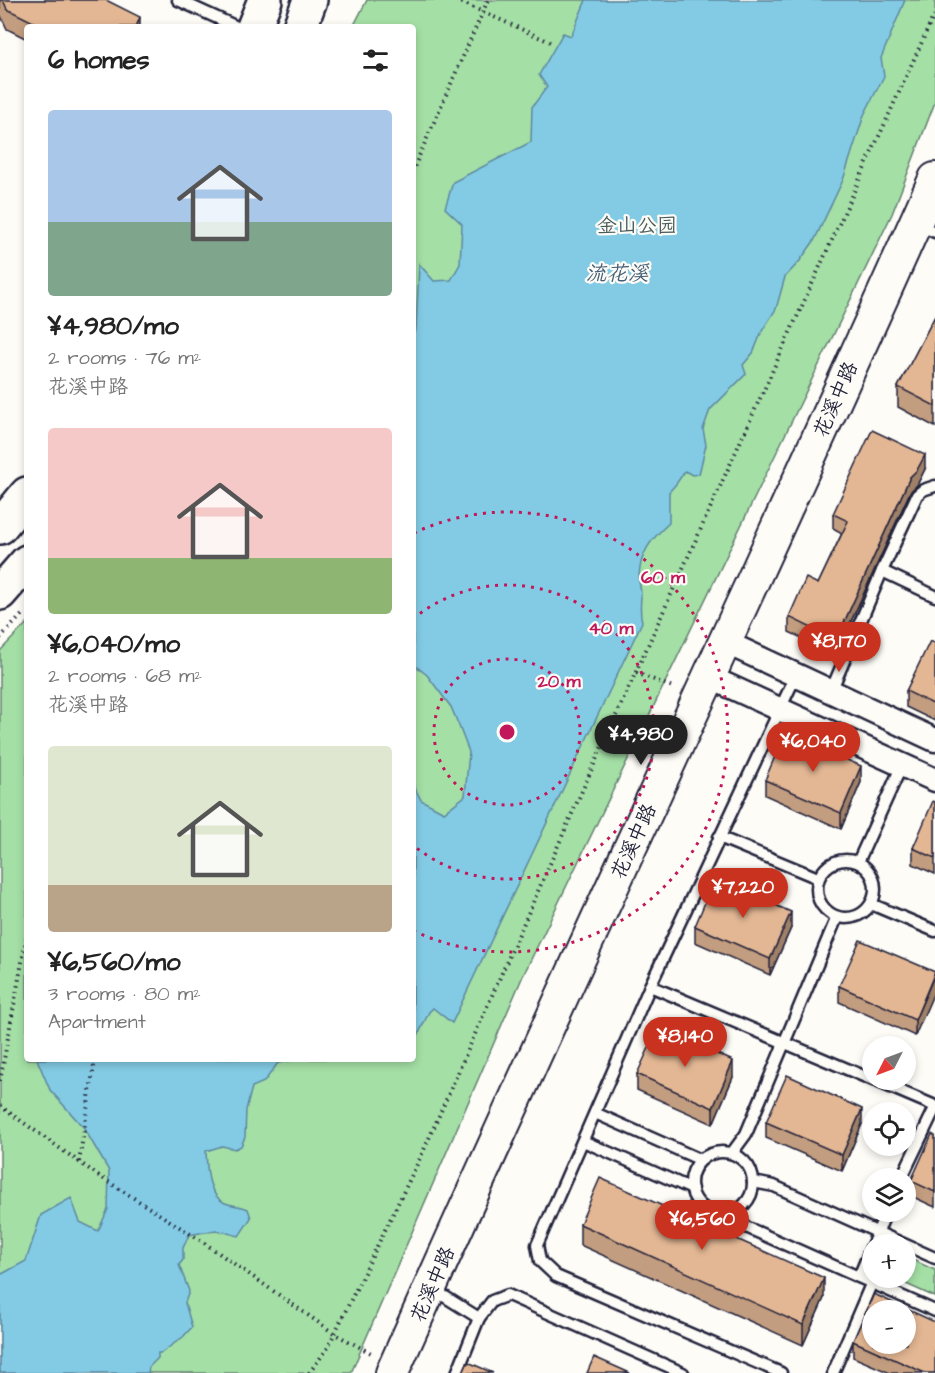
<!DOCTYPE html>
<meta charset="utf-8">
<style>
body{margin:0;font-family:"Architects Daughter","LXGW WenKai TC",sans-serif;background:#f2f2f2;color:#222;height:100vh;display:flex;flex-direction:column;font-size:22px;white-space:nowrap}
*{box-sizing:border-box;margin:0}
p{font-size:20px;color:#767676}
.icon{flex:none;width:33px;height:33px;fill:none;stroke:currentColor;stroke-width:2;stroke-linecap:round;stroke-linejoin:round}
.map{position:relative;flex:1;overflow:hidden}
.panel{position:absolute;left:24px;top:24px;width:392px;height:1038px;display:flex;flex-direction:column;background:#fff;border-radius:6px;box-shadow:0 3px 9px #0003}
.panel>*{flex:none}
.needle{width:39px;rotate:228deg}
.tools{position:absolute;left:862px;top:1036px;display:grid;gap:12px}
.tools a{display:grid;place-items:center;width:54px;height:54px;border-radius:50%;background:#fff;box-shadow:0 3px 9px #0003;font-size:30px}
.price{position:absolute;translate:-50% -51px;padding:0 14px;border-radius:21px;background:#c8321e;color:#fff;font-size:20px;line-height:39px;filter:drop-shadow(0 2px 3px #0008)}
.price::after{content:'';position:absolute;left:50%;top:36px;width:18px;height:14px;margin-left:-9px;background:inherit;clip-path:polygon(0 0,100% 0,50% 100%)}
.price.current{background:#222;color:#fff}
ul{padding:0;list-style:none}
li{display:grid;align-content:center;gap:12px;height:318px;padding:0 24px}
li span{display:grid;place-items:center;height:186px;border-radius:6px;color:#555}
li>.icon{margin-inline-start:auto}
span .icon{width:108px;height:108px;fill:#fffc;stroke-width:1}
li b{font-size:26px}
h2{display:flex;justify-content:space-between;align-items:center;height:72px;padding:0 24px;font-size:26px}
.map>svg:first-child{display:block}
.green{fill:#a4dfa5;stroke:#638070;stroke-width:1.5}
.water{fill:#83cbe4;stroke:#5c87a0;stroke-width:1.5}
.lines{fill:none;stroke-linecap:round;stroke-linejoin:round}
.lane-casing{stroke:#22223b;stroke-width:15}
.street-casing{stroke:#22223b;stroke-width:27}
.secondary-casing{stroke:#22223b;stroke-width:36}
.primary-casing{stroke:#22223b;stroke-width:38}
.path{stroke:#22223b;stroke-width:4;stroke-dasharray:1.5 4.5;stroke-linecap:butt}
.lane{stroke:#fdfcf7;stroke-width:10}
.street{stroke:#fdfcf7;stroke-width:22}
.secondary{stroke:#fdfcf7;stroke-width:32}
.primary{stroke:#fdfcf7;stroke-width:33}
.wall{fill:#c39d7f;stroke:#22223b;stroke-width:1.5}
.shaded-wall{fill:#9f8068;stroke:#22223b;stroke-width:1.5}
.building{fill:#e3b794;stroke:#22223b;stroke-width:1.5;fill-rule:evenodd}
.ring{fill:none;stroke:#c2185b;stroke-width:3;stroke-dasharray:3 6}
.labels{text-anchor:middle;stroke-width:4.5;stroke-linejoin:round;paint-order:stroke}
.park-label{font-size:20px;fill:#495b5b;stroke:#fdfcf7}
.street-label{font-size:20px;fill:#22223b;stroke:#fdfcf7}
.water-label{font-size:21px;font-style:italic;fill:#445d76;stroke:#fdfcf7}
.centre{fill:#c2185b;stroke:#fdfcf7;stroke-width:3}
.ring-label{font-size:18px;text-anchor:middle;font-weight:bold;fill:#c2185b;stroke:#fdfcf7;stroke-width:4.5;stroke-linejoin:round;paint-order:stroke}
</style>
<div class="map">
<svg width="935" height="1373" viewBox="0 0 935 1373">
<rect width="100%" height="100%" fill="#fdfcf7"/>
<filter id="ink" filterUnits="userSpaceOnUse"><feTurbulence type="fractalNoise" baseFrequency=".0167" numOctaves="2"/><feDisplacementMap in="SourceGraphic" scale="12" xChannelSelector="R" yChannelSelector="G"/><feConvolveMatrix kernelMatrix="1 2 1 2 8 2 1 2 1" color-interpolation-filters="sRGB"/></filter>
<g filter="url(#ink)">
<g class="green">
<path d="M 367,0 L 935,0 L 935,102 L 892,214 L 522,978 L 351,1373 L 0,1373 L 0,651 L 27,623 L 27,1059 L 412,1059 L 412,27 L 353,27 Z"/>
<path d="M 906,1257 L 935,1270 L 935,1297 L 893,1278 L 906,1278 Z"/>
</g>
<g class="water">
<path d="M 586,0 L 905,0 L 881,58 L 884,76 L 864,115 L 843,180 L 814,241 L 799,262 L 785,277 L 776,309 L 762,331 L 753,353 L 743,365 L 746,374 L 710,410 L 703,429 L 706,445 L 699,474 L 692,475 L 685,471 L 676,484 L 669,492 L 669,523 C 651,539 639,554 639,579 C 639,584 641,589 641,594 C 641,605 639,610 642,622 L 452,1023 L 433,1008 L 429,1012 L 413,1046 L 413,784 L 421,800 L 444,812 L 465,796 L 469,752 L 459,726 L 451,707 L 427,675 L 413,664 L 412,333 L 416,331 L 419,264 L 434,281 L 451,280 L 460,264 L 462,224 L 445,208 L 453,182 L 531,142 L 532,107 L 547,87 L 539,75 L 563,33 L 571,36 Z"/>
<path d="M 37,1059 L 301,1059 L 278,1063 L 264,1082 L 252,1087 L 246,1110 L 245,1137 L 241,1146 L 235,1149 L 222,1146 L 206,1151 C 207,1168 207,1195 225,1203 C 232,1206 239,1205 248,1209 L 251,1218 L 239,1236 L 216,1230 L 189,1235 L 183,1248 L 183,1260 L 179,1265 L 189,1291 L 185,1303 L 192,1327 L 183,1337 L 161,1353 L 158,1353 L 158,1358 L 149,1367 L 148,1373 L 0,1373 L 0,1275 L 26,1261 L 41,1215 L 71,1198 L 80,1222 L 98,1231 L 108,1209 L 109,1171 L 84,1128 L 50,1090 Z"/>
</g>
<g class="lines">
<defs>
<g id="lane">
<path d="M 178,0 L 237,27"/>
<path d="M 918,225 L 935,232"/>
<path d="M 882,571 L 935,596"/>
<path d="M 831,691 L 882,571 L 917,495 L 923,490 L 935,486"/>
<path d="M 719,837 L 818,878"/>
<circle cx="846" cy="889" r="29"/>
<path d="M 858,862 L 902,765"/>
<path d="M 871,904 L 935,931"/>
<path d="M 650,986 L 873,1080"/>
<path d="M 874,1080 L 935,1106"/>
<path d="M 595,1113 L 701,1160"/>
<path d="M 583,1141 L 692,1189"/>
<circle cx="722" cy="1183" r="31"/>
<path d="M 732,1153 L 746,1134 L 837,917"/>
<path d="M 901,1179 L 935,1108"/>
<path d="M 753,1182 L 774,1186 L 935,1258"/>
<path d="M 730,1212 L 746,1227 L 935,1311"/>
<path d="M 859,1277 L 886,1212"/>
<path d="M 431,1288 L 479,1318"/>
<path d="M 457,1373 L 479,1318 L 492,1301 L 508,1295 L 683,1373"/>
<path d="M 781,1373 L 556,1276 L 540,1261 L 537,1245 L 650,986 L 796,675"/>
<path d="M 833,1373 L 872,1282"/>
</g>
<g id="street">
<path d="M 725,642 L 935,740"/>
<path d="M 709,677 L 935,780"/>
</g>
<path id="secondary" d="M 392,1373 C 569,973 757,579 935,179"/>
<g id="primary">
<path d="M 254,27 L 265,0"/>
<path d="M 300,27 L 310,0"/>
<path d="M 0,527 L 27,494"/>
<path d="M 0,593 L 27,562"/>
</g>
</defs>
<use href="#lane" class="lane-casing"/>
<use href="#street" class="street-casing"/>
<use href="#secondary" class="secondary-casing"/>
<use href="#primary" class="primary-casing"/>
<g class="path">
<path d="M 456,0 L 550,42"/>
<path d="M 412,172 L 488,0"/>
<path d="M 0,638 L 22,615"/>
<path d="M 636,673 L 675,688"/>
<path d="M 0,1081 L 27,935"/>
<path d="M 0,1106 L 99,1176 L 200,1240 L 335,1334 L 371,1353"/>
<path d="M 79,1162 L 95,1059"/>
<path d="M 309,1373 L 327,1349 L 423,1152 L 590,773 L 935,13"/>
</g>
<use href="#lane" class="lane"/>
<use href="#street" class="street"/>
<use href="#secondary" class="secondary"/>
<use href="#primary" class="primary"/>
</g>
<g class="wall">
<path d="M 0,0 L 106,0 L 140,27 L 27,27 L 27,39 L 7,29 L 0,14 Z"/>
<path d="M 935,316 L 935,427 L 898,407 L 898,387 Z"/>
<path d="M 925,469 L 917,485 L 910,492 L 836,654 L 789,632 L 789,617 L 818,584 L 842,533 L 833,528 L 833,514 Z"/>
<path d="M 935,643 L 935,721 L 906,707 L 906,691 Z"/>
<path d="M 765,780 L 861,782 L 841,829 L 765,795 Z"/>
<path d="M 935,802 L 935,874 L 913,864 L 913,848 Z"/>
<path d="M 695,926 L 791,928 L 770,975 L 695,942 Z"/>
<path d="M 935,972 L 915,1036 L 839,1002 L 839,986 Z"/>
<path d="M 637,1074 L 733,1077 L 713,1124 L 637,1090 Z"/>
<path d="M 766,1122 L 862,1124 L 842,1171 L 766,1138 Z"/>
<path d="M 935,1136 L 935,1207 L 911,1196 L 911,1181 Z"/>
<path d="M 580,1224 L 824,1298 L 803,1345 L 580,1245 Z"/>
<path d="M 853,1341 L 935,1373 L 890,1373 L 853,1357 Z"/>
</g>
<g class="shaded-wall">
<path d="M 140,17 L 140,27 L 136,27 Z"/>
<path d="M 925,455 L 925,469 L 917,485 L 910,492 L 836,654 L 836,640 L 910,477 Z"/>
<path d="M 861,766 L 861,782 L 841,829 L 841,813 Z"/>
<path d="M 791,912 L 791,928 L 770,975 L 770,959 Z"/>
<path d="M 935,974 L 935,990 L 915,1036 L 915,1020 Z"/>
<path d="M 733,1061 L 733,1077 L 713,1124 L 713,1108 Z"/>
<path d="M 862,1109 L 862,1124 L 842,1171 L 842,1155 Z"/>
<path d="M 824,1278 L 824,1298 L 803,1345 L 803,1325 Z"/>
</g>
<g class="building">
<path d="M 3,0 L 106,0 L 140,17 L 136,27 L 43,27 L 7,9 Z"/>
<path d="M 935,316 L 935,406 L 898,387 Z"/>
<path d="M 872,430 L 925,455 L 917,470 L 910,477 L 836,640 L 789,617 L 806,578 L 818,584 L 848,521 L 833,514 Z"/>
<path d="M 930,641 L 935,643 L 935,705 L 906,691 Z"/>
<path d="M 785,733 L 861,766 L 841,813 L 765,780 Z"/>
<path d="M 933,801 L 935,802 L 935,858 L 913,848 Z"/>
<path d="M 715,879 L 791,912 L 770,959 L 695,926 Z"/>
<path d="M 860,940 L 935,972 L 915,1020 L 839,986 Z"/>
<path d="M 658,1028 L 733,1061 L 713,1108 L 637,1074 Z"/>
<path d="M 787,1075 L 862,1109 L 842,1155 L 766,1122 Z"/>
<path d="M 932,1134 L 935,1136 L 935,1192 L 911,1181 Z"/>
<path d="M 600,1178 L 824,1278 L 803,1325 L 580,1224 Z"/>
<path d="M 874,1294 L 935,1322 L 935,1373 L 925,1373 L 853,1341 ZM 873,1311 L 906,1311 L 906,1344 L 873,1344 Z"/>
<path d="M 594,1357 L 630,1373 L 587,1373 Z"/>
<path d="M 468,1362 L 493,1373 L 463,1373 Z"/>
</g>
</g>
<g class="ring">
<circle cx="507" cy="732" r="73"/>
<path d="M413 619A147 147 0 1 1 413 845"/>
<path d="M414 533A220 220 0 1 1 414 931"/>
</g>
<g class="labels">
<g class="park-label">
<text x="637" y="232">金山公园</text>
</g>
<g class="street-label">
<text transform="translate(835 399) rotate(-66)" y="7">花溪中路</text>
<text transform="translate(633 841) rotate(-65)" y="7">花溪中路</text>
<text transform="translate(432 1284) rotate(-66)" y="7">花溪中路</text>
</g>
<g class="water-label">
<text x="617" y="280">流花溪</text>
</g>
</g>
<circle cx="507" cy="732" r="9" class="centre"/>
<g class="ring-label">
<text x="663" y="583">60 m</text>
<text x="611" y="634">40 m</text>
<text x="559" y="687">20 m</text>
</g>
</svg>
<div class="tools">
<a><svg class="needle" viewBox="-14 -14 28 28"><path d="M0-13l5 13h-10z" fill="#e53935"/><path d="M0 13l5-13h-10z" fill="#767676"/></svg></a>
<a><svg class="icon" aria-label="locate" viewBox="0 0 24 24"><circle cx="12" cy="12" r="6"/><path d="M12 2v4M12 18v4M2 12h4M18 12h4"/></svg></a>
<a><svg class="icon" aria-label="layers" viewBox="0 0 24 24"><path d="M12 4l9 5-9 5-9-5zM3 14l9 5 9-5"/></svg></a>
<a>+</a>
<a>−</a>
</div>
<b class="price" style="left:839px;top:673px">¥8,170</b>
<b class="price current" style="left:641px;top:766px">¥4,980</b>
<b class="price" style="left:813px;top:773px">¥6,040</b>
<b class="price" style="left:743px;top:919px">¥7,220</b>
<b class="price" style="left:685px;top:1068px">¥8,140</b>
<b class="price" style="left:702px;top:1251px">¥6,560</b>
<section class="panel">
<h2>6 homes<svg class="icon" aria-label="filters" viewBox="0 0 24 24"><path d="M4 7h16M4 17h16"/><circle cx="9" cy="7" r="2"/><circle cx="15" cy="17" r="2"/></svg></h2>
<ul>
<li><span style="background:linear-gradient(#a9c7e8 60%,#7fa58c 0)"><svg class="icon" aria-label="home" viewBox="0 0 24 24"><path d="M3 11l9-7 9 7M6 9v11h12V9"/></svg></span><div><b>¥4,980/mo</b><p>2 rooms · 76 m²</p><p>花溪中路</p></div></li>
<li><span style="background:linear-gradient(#f6c9c9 70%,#8fb573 0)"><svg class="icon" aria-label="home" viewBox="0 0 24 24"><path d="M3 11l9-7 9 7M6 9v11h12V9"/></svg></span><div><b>¥6,040/mo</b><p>2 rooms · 68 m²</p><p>花溪中路</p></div></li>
<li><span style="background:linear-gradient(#dfe7d0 75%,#b9a48a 0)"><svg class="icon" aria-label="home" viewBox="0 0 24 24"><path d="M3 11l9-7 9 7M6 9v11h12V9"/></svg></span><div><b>¥6,560/mo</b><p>3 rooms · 80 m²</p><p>Apartment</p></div></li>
</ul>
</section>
</div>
